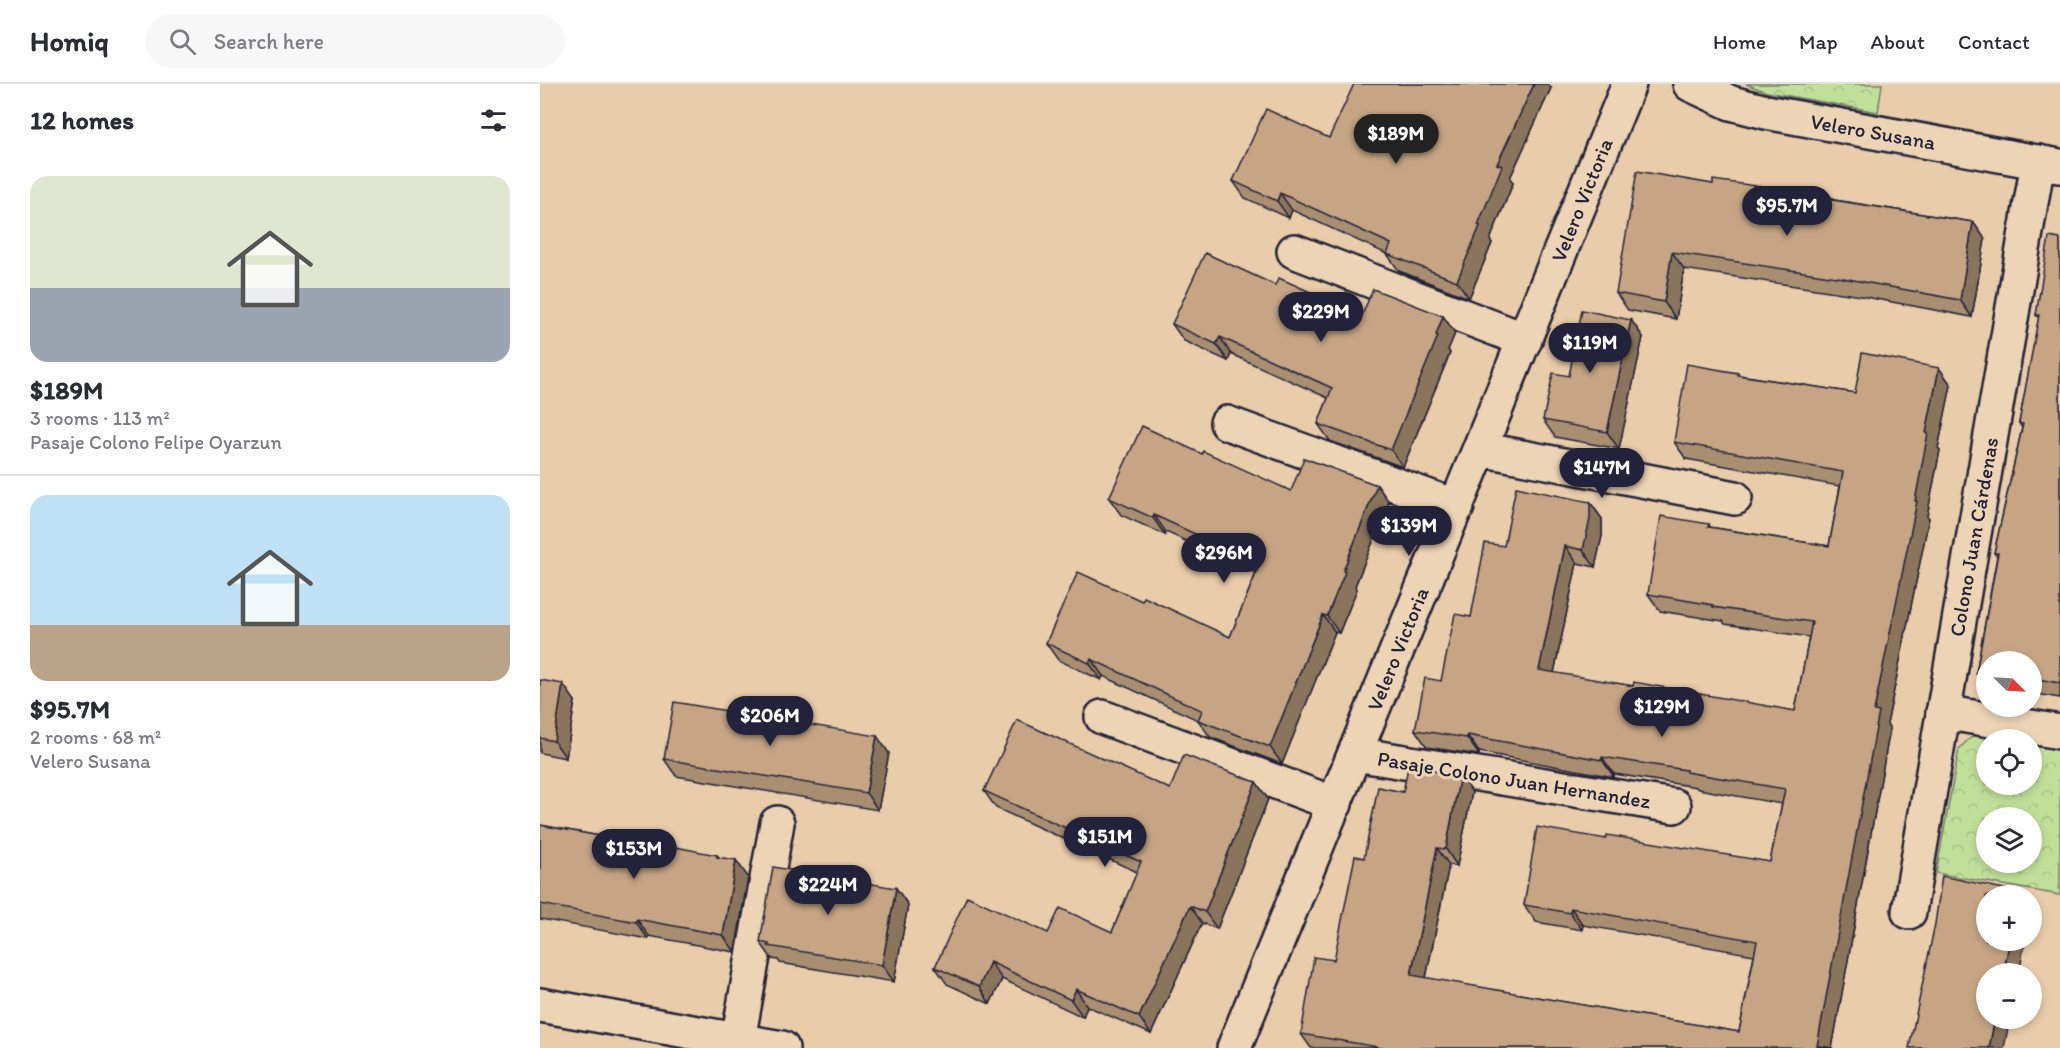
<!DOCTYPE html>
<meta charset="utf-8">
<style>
body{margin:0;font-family:Itim,sans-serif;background:#f7f7f7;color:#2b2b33;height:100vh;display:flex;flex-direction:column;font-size:22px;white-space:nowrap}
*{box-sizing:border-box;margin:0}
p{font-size:20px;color:#7c7c81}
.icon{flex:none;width:33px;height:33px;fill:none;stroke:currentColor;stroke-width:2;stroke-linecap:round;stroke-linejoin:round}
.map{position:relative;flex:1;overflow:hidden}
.sheet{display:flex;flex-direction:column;background:#fff;width:540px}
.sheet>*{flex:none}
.needle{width:39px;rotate:114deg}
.buttons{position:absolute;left:1436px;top:567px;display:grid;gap:12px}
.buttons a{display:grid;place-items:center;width:66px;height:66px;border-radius:50%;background:#fff;box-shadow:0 3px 9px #0003;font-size:30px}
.price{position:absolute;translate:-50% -51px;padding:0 14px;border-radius:21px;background:#22223b;color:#fff;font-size:20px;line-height:39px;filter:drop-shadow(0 2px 3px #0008)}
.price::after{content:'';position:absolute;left:50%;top:36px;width:18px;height:14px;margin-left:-9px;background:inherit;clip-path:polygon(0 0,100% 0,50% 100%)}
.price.on{background:#222;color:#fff}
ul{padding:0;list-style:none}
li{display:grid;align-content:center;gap:12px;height:318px;padding:0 30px}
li+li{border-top:2px solid #e1e1e2}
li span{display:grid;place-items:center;height:186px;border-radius:18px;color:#555}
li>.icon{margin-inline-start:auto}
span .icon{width:108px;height:108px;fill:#fffc;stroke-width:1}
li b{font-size:26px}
h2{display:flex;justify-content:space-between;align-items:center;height:72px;padding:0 30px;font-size:26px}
header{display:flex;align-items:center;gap:36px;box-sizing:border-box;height:84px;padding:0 30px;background:#fff;border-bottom:2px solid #e1e1e2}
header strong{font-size:28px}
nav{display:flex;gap:33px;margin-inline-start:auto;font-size:21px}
.search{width:420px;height:54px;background:#f7f7f7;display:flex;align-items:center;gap:15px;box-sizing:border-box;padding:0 21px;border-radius:33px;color:#7c7c81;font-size:22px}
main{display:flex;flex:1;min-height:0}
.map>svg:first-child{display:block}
.park{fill:url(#park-crowns);stroke:#71816a;stroke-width:1.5;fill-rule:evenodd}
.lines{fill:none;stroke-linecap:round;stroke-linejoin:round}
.minor-casing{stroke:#22223b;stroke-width:38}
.minor{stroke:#edd4b5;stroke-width:33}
.wall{fill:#a98e72;stroke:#22223b;stroke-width:1.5}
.shaded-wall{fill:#8a745c;stroke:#22223b;stroke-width:1.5}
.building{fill:#c5a584;stroke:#22223b;stroke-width:1.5}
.labels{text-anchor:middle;stroke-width:6;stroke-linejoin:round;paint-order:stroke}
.street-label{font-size:21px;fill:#22223b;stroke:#edd4b5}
</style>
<header>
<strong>Homiq</strong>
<div class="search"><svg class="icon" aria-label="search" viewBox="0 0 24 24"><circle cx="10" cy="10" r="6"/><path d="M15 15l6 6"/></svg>Search here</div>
<nav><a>Home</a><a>Map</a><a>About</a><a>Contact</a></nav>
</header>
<main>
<section class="sheet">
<h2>12 homes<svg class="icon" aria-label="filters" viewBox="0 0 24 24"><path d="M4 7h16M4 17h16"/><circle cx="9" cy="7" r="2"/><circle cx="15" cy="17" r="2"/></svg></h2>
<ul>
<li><span style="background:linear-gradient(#dfe7d0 60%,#9aa5b1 0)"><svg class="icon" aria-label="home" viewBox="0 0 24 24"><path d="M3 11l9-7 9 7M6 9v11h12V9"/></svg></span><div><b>$189M</b><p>3 rooms · 113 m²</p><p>Pasaje Colono Felipe Oyarzun</p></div></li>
<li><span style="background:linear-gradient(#bfe0f5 70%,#b9a48a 0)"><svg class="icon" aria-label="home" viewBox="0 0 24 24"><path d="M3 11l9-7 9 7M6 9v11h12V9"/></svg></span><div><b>$95.7M</b><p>2 rooms · 68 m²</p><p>Velero Susana</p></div></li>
</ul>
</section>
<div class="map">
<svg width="1520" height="964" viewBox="0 0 1520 964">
<defs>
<pattern id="park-crowns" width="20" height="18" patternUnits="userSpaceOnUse" patternTransform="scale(1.5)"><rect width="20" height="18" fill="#c0e099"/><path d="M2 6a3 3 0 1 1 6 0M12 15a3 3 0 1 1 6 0" fill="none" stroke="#a5c085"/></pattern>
</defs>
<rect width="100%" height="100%" fill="#e9ccaa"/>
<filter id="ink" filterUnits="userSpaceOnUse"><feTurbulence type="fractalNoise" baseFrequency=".0167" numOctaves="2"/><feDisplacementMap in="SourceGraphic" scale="12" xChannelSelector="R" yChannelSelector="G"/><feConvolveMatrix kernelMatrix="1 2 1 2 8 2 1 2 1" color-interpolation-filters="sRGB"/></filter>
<g filter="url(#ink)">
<g class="park">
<path d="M 1206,0 L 1342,0 L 1338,28 L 1227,8 Z"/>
<path d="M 1436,650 L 1465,655 L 1446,656 L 1446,700 L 1491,700 L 1491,660 L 1520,666 L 1520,811 L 1396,789 L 1419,665 L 1428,656 ZM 1446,734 L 1491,734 L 1491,778 L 1446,778 Z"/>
</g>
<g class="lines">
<defs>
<g id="minor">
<path d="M 1150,0 L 1191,19 L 1226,28 L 1519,82"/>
<path d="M 754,167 L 985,256"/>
<path d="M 687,339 L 917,423"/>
<path d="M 940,365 L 1195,414"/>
<path d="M 1403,628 L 1520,648"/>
<path d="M 562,633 L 795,720"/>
<path d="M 815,670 L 1134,722"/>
<path d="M 1369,828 L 1498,78"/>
<path d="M 0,921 L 242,964"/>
<path d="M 198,956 L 237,739"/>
<path d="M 694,964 L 1089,0"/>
</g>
</defs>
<use href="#minor" class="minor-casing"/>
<use href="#minor" class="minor"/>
</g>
<g class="wall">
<path d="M 1011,4 L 970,94 L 973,99 L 950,156 L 952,159 L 929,214 L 859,187 L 847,170 L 752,126 L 749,134 L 705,114 L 693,97 L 789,54 Z"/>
<path d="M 1173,100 L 1293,114 L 1295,116 L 1433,138 L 1445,155 L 1432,233 L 1315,211 L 1144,185 L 1136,235 L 1088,226 L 1076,209 Z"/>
<path d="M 1520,155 L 1520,614 L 1497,610 L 1496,614 L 1491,613 L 1491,578 L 1446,578 L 1446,603 L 1436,589 L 1457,472 L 1454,469 L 1482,344 L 1479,339 L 1499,234 L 1496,231 Z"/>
<path d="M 735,201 L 822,231 L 903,232 L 915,249 L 908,266 L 910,269 L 863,383 L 790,357 L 778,340 L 788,314 L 691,270 L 688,277 L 644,257 L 632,240 Z"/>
<path d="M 1091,236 L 1103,253 L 1079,365 L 1015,353 L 1003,336 L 1029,292 Z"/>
<path d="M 1399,284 L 1411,301 L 1398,364 L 1400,366 L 1387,432 L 1389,434 L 1347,640 L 1350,645 L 1292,964 L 1293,964 L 771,964 L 761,950 L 794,876 L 824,774 L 863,708 L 920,691 L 932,708 L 917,782 L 909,781 L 886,894 L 1199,948 L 1214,871 L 1043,841 L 1042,846 L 996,838 L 984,821 L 1066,755 L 1230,778 L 1242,720 L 1158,705 L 1156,703 L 1074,690 L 1074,693 L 939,668 L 939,671 L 887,663 L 875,646 L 901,597 L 964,462 L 1050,418 L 1062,435 L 1062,452 L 1055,483 L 1037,479 L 1014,589 L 1093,602 L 1255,627 L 1269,553 L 1185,540 L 1183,537 L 1120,527 L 1108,510 L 1169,440 L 1170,443 L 1289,462 L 1300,402 L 1146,375 L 1134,358 L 1200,291 L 1315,309 Z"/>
<path d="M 662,370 L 751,407 L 837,401 L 849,418 L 815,502 L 817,505 L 799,549 L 795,548 L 742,680 L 670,653 L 658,636 L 563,592 L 561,596 L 518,576 L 506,559 L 602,517 L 690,553 L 716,489 L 626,448 L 625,451 L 581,431 L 569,414 Z"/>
<path d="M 0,596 L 35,617 L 26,674 L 0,669 Z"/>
<path d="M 349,669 L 338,726 L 136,692 L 124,675 Z"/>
<path d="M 716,698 L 728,715 L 677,845 L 662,839 L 611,950 L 547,922 L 543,933 L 462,895 L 450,920 L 407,900 L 395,883 L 508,849 L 572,848 L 597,788 L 456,724 L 444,707 L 630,705 Z"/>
<path d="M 0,741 L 130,765 L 177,771 L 179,773 L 208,793 L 195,868 L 109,852 L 108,855 L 0,835 Z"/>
<path d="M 356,804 L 368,821 L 354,898 L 240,879 L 238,876 L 232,875 L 220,858 Z"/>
</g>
<g class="shaded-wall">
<path d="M 994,0 L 1008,0 L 1011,4 L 970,94 L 973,99 L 950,156 L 952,159 L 929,214 L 917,197 L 938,141 L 957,80 Z"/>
<path d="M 740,109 L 752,126 L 749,134 L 737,117 Z"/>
<path d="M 1433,138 L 1445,155 L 1432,233 L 1420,216 Z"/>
<path d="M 1132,168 L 1144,185 L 1136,235 L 1124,218 Z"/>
<path d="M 903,232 L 915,249 L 908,266 L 910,269 L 863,383 L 851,366 Z"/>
<path d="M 1091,236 L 1103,253 L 1079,365 L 1067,348 Z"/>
<path d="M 680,253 L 691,270 L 688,277 L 676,260 Z"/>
<path d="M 1399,284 L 1411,301 L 1398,364 L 1400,366 L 1387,432 L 1389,434 L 1347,640 L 1350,645 L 1292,964 L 1277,962 L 1334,627 L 1375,417 L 1386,349 Z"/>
<path d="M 837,401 L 849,418 L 815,502 L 817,505 L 799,549 L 787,532 L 803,487 Z"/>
<path d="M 1050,418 L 1062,435 L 1062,452 L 1055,483 L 1043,466 Z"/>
<path d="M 614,431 L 626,448 L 625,451 L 613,434 Z"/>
<path d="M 1025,462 L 1037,479 L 1011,603 L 999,586 Z"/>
<path d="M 783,531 L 795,548 L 742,680 L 730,663 Z"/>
<path d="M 551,575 L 563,592 L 561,596 L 549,579 Z"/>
<path d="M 23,600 L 35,617 L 26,674 L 14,657 Z"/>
<path d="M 1491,602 L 1497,610 L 1496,614 L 1491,606 Z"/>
<path d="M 927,651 L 939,668 L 939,671 L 927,654 Z"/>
<path d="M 337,652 L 349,669 L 338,726 L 326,709 Z"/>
<path d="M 1062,673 L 1074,690 L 1074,693 L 1062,676 Z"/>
<path d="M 920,691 L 932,708 L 917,782 L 906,765 Z"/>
<path d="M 716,698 L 728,715 L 677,845 L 665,828 Z"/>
<path d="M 897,764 L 909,781 L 883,908 L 871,891 Z"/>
<path d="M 196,776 L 208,793 L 195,868 L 183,851 Z"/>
<path d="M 356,804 L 368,821 L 354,898 L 342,881 Z"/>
<path d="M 650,822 L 662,839 L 611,950 L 599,933 Z"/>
<path d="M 1031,824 L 1043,841 L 1042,846 L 1030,829 Z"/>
<path d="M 97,835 L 109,852 L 108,855 L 96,838 Z"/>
<path d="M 1470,856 L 1485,856 L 1479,890 L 1463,890 Z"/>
<path d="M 450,878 L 462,895 L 450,920 L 439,903 Z"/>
<path d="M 536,905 L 547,922 L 543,933 L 531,916 Z"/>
<path d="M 1455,934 L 1470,934 L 1464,964 L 1449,964 Z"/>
</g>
<g class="building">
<path d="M 814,0 L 994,0 L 957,80 L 962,82 L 938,141 L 940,142 L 917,197 L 847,170 L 851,160 L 740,109 L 737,117 L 693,97 L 726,25 L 789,54 Z"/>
<path d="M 1097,87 L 1173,100 L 1173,96 L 1246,106 L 1293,114 L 1293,116 L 1433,138 L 1420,216 L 1303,194 L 1132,168 L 1124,218 L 1076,209 Z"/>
<path d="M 1509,153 L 1520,155 L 1520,599 L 1491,594 L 1491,578 L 1446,578 L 1446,591 L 1436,589 L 1458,469 L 1454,469 L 1483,340 L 1479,339 L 1499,231 L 1496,231 Z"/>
<path d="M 665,169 L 735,201 L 739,194 L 822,231 L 833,205 L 903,232 L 896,251 L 898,252 L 851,366 L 778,340 L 792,304 L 680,253 L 676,260 L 632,240 Z"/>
<path d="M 1042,226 L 1091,236 L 1067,348 L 1003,336 L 1013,289 L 1029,292 Z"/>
<path d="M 1322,269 L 1399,284 L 1386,349 L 1388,349 L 1375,417 L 1377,417 L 1334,627 L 1339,628 L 1277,962 L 1293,964 L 837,964 L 838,963 L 761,950 L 774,873 L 794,876 L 815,772 L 824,774 L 838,703 L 863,708 L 868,683 L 920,691 L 906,765 L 897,764 L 871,891 L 1199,948 L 1217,857 L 1031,824 L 1030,829 L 984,821 L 997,743 L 1066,755 L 1067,751 L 1230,778 L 1245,705 L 1146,688 L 1146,686 L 1062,673 L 1062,676 L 927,651 L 927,654 L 875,646 L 885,594 L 901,597 L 915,530 L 931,533 L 945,459 L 964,462 L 976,403 L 1050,418 L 1050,435 L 1043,466 L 1025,462 L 999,586 L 1093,602 L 1094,598 L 1255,627 L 1272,538 L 1173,523 L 1173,521 L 1108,510 L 1121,432 L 1169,440 L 1168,443 L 1289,462 L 1303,388 L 1134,358 L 1147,280 L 1198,289 L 1198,291 L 1315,309 Z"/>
<path d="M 602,342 L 662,370 L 663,367 L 751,407 L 764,374 L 837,401 L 803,487 L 805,488 L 787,532 L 783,531 L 730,663 L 658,636 L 662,627 L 661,626 L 551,575 L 549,579 L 506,559 L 538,488 L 602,517 L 604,513 L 690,553 L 720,480 L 614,431 L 613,434 L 569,414 Z"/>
<path d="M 0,596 L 23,600 L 14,657 L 0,654 Z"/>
<path d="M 134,618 L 337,652 L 326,709 L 124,675 Z"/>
<path d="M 477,636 L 630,705 L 644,671 L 716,698 L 665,828 L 650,822 L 599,933 L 536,905 L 531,916 L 450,878 L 439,903 L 395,883 L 427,812 L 508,849 L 520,824 L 572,848 L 601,778 L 444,707 Z"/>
<path d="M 0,741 L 130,765 L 130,762 L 177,771 L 177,773 L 196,776 L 183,851 L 97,835 L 96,838 L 0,820 Z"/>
<path d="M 233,783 L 356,804 L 342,881 L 228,862 L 229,860 L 220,858 Z"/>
<path d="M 1402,792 L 1479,808 L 1478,812 L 1446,812 L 1446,856 L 1470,856 L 1463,890 L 1446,890 L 1446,934 L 1455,934 L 1449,964 L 1369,964 L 1395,840 Z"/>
</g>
</g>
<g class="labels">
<g class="street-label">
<text transform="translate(1333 48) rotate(10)" y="7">Velero Susana</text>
<text transform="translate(1042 116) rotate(-68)" y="7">Velero Victoria</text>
<text transform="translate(1434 453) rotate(-80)" y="7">Colono Juan Cárdenas</text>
<text transform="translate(858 565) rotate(-68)" y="7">Velero Victoria</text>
<text transform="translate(974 696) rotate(9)" y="7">Pasaje Colono Juan Hernandez</text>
</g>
</g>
</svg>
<div class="buttons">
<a><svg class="needle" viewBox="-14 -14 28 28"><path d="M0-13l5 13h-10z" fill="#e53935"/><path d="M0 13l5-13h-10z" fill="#7c7c81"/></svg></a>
<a><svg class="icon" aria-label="locate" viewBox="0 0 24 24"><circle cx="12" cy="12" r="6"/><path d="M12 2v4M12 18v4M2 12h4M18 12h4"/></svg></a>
<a><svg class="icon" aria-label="layers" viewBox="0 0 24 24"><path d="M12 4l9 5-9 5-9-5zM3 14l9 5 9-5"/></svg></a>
<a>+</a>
<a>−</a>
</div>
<b class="price on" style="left:856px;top:81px">$189M</b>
<b class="price" style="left:1247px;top:153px">$95.7M</b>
<b class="price" style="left:781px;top:259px">$229M</b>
<b class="price" style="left:1050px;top:290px">$119M</b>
<b class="price" style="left:1062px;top:415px">$147M</b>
<b class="price" style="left:869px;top:473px">$139M</b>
<b class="price" style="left:684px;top:500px">$296M</b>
<b class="price" style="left:1122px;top:654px">$129M</b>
<b class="price" style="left:230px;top:663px">$206M</b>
<b class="price" style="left:565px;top:784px">$151M</b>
<b class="price" style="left:94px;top:796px">$153M</b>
<b class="price" style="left:288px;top:832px">$224M</b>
</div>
</main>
